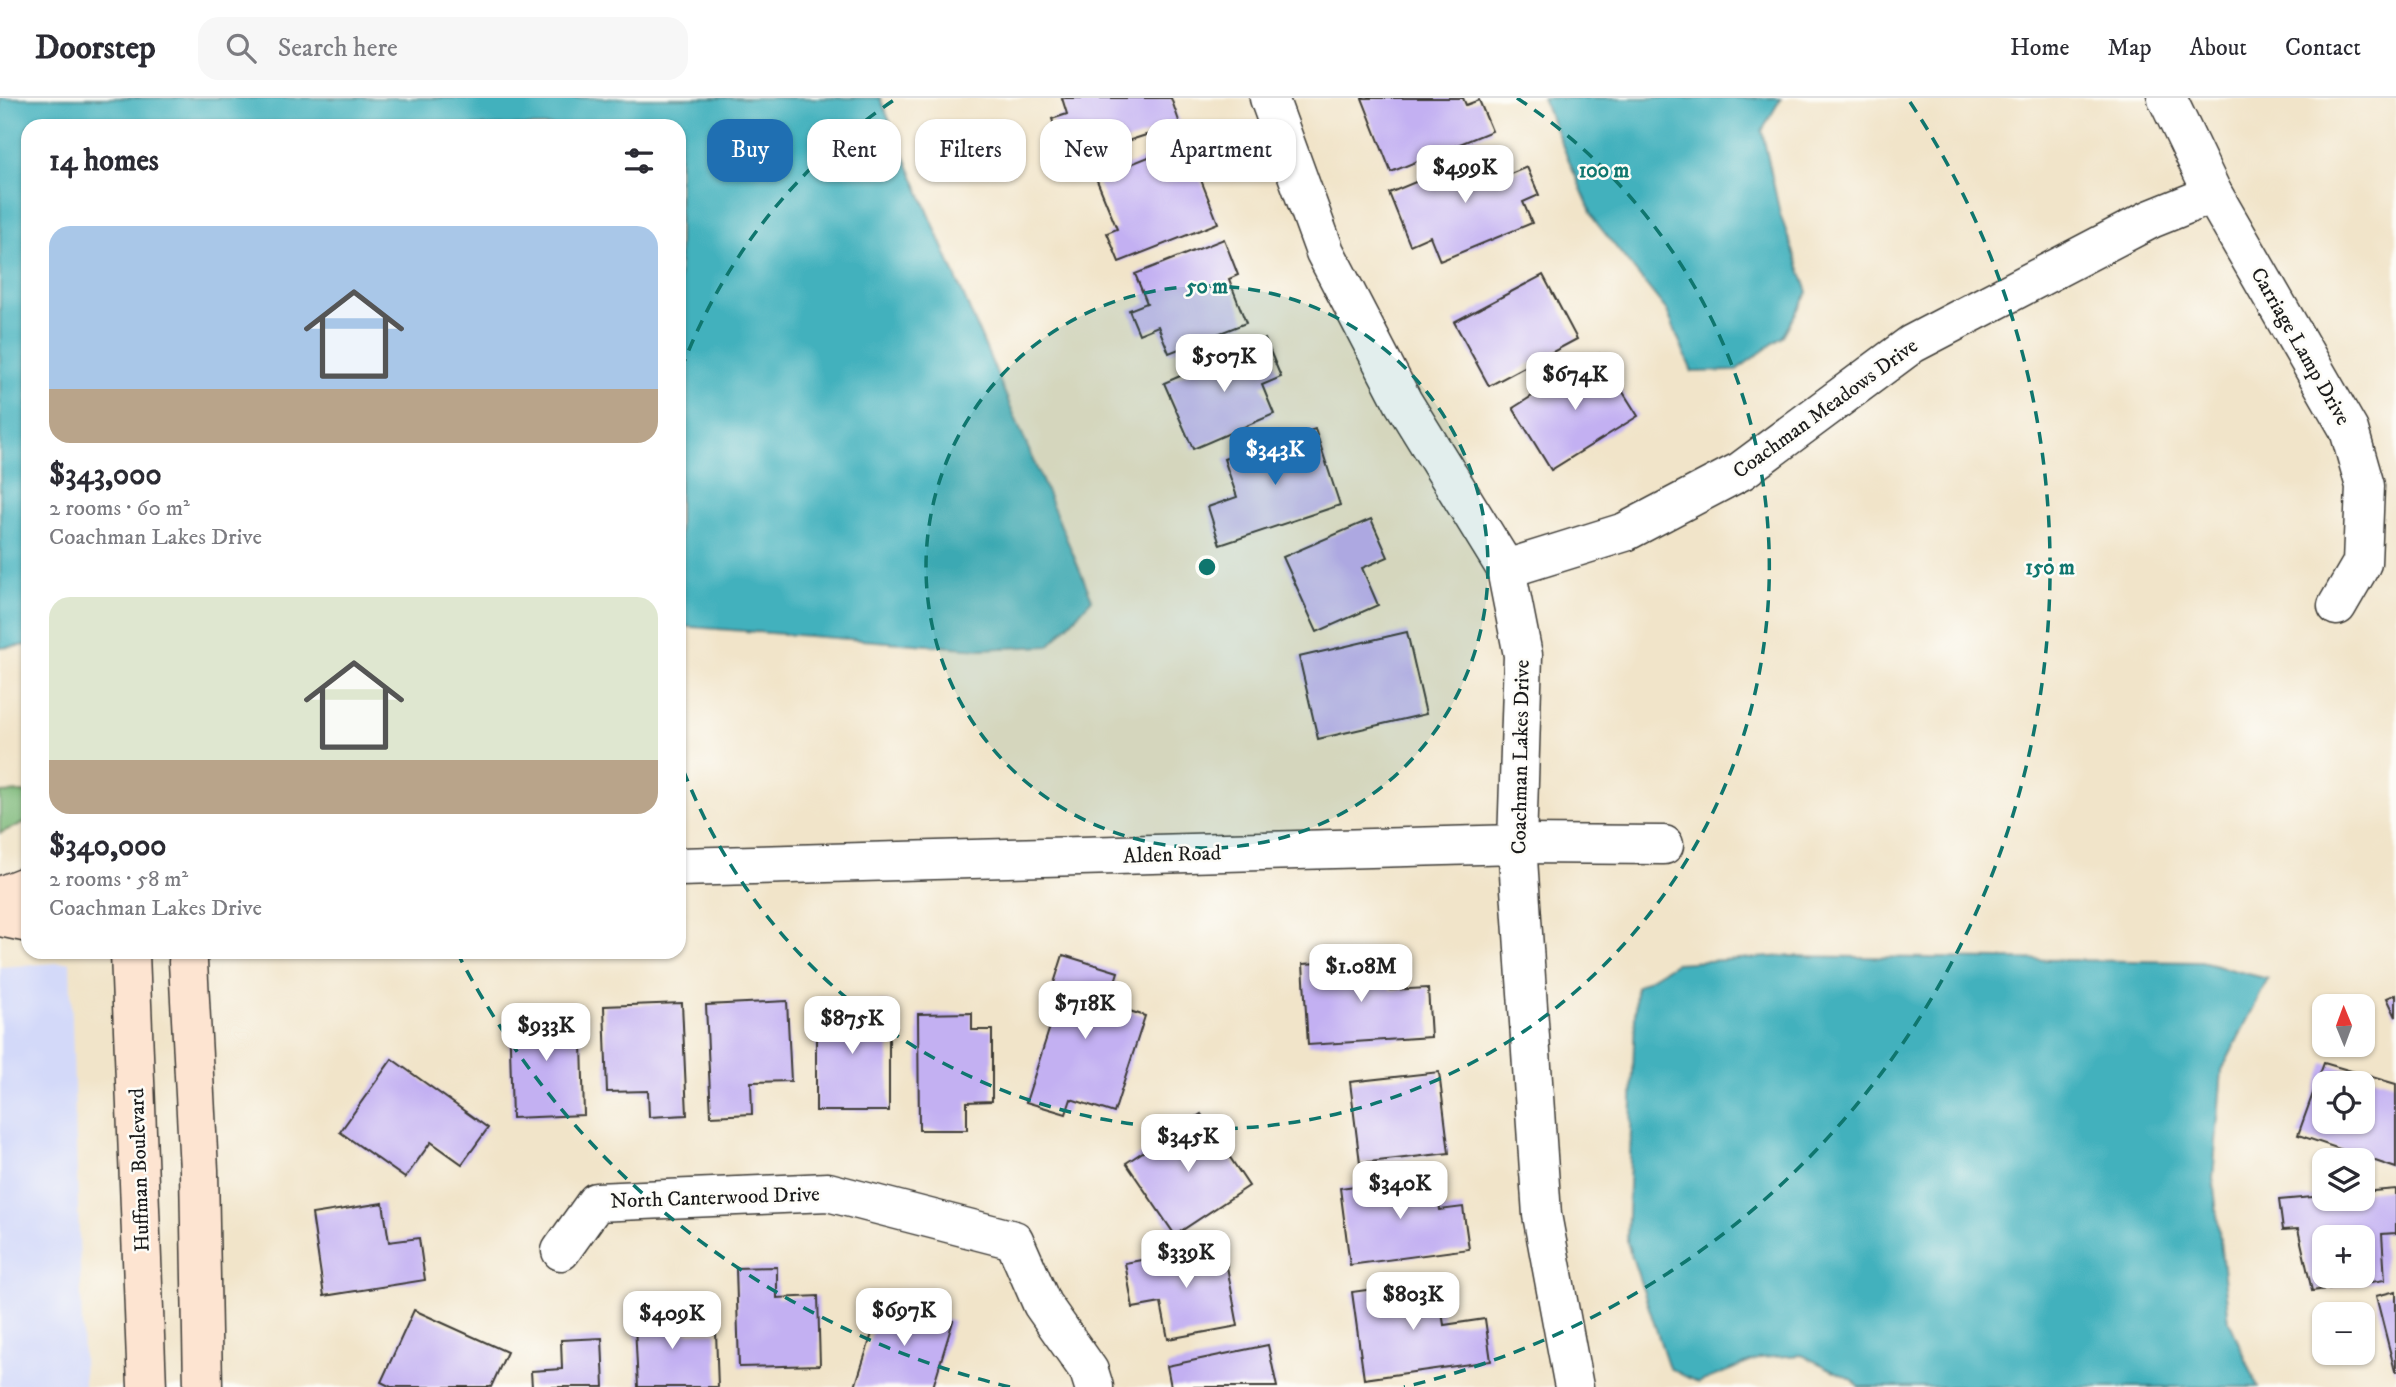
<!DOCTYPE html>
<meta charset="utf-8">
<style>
body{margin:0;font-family:"IM FELL DW Pica",serif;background:#f7f7f7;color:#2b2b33;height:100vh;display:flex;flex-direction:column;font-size:26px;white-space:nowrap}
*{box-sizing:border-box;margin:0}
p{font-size:23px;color:#7c7c81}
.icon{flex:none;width:38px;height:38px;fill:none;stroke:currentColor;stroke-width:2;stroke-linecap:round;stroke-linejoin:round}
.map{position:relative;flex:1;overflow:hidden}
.details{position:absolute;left:21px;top:21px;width:665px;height:840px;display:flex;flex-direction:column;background:#fff;border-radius:21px;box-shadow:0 2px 5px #0004}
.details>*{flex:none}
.banner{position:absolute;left:707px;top:21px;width:665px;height:63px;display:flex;gap:14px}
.needle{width:46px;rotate:359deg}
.fabs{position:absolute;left:2312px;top:896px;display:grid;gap:14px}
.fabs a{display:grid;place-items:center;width:63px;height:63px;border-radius:14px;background:#fff;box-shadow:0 2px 5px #0004;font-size:35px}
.price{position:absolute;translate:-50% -60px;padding:0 16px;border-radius:14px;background:#fff;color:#222;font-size:23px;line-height:46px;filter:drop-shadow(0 2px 4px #0008)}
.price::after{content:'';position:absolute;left:50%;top:42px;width:21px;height:16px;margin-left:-10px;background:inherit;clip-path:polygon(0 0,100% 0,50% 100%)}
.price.selected{background:#1f6fb2;color:#fff}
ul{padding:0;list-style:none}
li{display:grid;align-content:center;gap:14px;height:371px;padding:0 28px}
li span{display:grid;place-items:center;height:217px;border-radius:21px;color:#555}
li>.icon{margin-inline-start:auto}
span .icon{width:126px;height:126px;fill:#fffc;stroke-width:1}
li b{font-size:30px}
h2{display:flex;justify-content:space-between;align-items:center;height:84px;padding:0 28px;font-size:30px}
.tag{padding:0 24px;border-radius:21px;background:#fff;box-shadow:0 2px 5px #0004;font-size:24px;line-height:63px}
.tag.selected{background:#1f6fb2;color:#fff}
header{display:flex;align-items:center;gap:42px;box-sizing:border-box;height:98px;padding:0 35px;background:#fff;border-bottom:2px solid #e1e1e2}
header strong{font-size:33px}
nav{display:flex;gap:38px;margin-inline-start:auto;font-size:24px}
.search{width:490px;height:63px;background:#f7f7f7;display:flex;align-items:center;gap:18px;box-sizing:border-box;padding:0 24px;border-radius:21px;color:#7c7c81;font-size:26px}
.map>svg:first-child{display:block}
.built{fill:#d3d9f9}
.forest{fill:#7bb878;stroke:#4c6a4a;stroke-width:2}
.water{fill:#42b1bd;stroke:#2f666c;stroke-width:2}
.building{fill:#c3b0f2;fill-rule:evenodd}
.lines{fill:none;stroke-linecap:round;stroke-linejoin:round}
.street-casing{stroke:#3c3a36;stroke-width:41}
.secondary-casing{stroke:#3c3a36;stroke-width:41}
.street{stroke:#fff;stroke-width:38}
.secondary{stroke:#fde4d1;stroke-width:38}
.ring{fill:none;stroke:#0f766e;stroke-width:3.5;stroke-dasharray:12 9}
.labels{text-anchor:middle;stroke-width:5;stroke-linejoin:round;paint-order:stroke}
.street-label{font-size:21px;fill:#1c1c1c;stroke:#fdfcf7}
.centre{fill:#0f766e;stroke:#fdfcf7;stroke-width:3.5}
.ring-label{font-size:21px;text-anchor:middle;font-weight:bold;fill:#0f766e;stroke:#fdfcf7;stroke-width:5;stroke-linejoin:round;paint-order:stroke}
</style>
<header>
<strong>Doorstep</strong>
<div class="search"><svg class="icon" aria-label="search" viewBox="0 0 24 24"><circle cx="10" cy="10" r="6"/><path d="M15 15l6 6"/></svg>Search here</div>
<nav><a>Home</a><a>Map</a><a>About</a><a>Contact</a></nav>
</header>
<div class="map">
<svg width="2396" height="1289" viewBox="0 0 2396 1289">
<rect width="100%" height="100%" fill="#fdfcf7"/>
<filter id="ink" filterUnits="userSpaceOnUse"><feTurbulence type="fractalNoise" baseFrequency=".0143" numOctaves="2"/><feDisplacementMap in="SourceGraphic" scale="14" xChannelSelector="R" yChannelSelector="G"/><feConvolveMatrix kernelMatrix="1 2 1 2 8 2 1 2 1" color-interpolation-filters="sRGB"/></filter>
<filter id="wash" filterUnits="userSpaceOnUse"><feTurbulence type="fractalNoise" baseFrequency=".00686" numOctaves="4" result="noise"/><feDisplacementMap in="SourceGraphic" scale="28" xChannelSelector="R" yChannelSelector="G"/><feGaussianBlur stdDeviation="1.57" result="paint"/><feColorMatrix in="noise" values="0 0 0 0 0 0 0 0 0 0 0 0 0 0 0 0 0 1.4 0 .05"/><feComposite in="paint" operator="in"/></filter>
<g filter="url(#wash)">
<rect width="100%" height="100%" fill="#f1e4c9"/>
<path class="built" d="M 70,864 L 84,1289 L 0,1289 L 0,869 Z"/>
<path class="forest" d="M 24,694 L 28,698 L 28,723 L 0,735 L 0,695 Z"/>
<g class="water">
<path d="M 0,0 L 880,0 L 1092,501 L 1049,548 L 980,551 L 679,528 L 679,28 L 28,28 L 28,547 L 0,550 Z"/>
<path d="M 1542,0 L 1781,0 L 1762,33 L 1780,116 L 1808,194 L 1782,239 L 1735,273 L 1692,274 L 1667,213 L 1595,123 Z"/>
<path d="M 1787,858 L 2201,864 L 2268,881 L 2222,972 L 2213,1080 L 2229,1223 L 2258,1289 L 1859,1289 L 1853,1282 L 1802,1257 L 1760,1260 L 1698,1285 L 1669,1270 L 1627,1144 L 1636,889 L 1675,865 Z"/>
</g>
<g id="blocks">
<g class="building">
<path d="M 1062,0 L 1171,0 L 1180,26 L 1066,63 L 1052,21 L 1067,16 Z"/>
<path d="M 1362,0 L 1463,0 L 1466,7 L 1479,2 L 1492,33 L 1391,74 Z"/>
<path d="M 1186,44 L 1218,125 L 1119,164 L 1107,135 L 1117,131 L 1096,80 Z"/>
<path d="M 1497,50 L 1508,77 L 1527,69 L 1539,97 L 1523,104 L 1532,125 L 1440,163 L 1430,138 L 1410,147 L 1389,95 Z"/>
<path d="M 1224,141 L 1238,177 L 1229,181 L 1246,225 L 1169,255 L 1158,228 L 1139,236 L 1129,212 L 1147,205 L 1135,176 Z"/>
<path d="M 1543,177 L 1577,241 L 1489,288 L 1454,224 Z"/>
<path d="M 1265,241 L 1281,279 L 1262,287 L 1274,316 L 1193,351 L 1164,285 Z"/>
<path d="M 1599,256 L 1638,318 L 1551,372 L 1513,310 Z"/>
<path d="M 1315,331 L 1340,407 L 1220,447 L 1208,409 L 1237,399 L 1224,361 Z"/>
<path d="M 1371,421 L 1388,459 L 1362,470 L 1378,507 L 1317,534 L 1283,459 Z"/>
<path d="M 1407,534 L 1426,616 L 1318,641 L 1299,559 Z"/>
<path d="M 1063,857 L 1118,874 L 1108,906 L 1145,918 L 1114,1015 L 1071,1001 L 1066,1016 L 1026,1004 L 1056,910 L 1047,907 Z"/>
<path d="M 1388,861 L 1390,892 L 1428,890 L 1431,939 L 1308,947 L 1303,866 Z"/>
<path d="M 2396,896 L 2396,919 L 2387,900 Z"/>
<path d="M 787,903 L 791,983 L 751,984 L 752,1016 L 711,1018 L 706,907 Z"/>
<rect x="816" y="904" width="73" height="109"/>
<path d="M 682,905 L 687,1017 L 649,1019 L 648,993 L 607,994 L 604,908 Z"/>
<path d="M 581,910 L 584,1017 L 512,1020 L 509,912 Z"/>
<path d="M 972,915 L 972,932 L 992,932 L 992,1003 L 967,1004 L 967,1032 L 919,1032 L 918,916 Z"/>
<path d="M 392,961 L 488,1030 L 462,1066 L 431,1044 L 405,1080 L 340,1034 Z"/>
<path d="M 2324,965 L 2396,986 L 2396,1070 L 2298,1037 ZM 2324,985 L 2362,985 L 2362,1024 L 2324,1024 Z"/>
<path d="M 1439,974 L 1449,1055 L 1360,1065 L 1350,984 Z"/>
<path d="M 1201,1016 L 1249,1088 L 1175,1137 L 1126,1065 Z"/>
<path d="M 1435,1077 L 1440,1112 L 1463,1109 L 1469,1151 L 1350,1167 L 1340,1090 Z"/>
<path d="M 2396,1091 L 2396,1135 L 2382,1136 L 2385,1182 L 2312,1193 L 2298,1131 L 2283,1132 L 2279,1102 L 2324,1098 L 2324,1101 L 2362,1101 L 2362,1094 ZM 2324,1139 L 2362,1139 L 2362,1178 L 2324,1178 Z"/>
<path d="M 383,1105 L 389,1144 L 419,1140 L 425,1182 L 324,1198 L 312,1116 Z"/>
<path d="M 1223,1147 L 1238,1228 L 1168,1241 L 1161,1205 L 1133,1210 L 1125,1165 Z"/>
<path d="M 777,1169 L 777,1200 L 818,1198 L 820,1267 L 739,1269 L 736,1170 Z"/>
<path d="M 1437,1182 L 1444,1227 L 1485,1221 L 1491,1263 L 1364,1281 L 1352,1194 Z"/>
<path d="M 2396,1193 L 2396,1273 L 2395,1273 L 2376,1198 Z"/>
<path d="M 883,1201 L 953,1223 L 933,1289 L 855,1289 Z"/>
<path d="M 676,1205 L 677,1235 L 716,1234 L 718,1289 L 638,1289 L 634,1206 Z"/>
<path d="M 414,1212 L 507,1254 L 491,1289 L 391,1289 L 381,1284 Z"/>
<path d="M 602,1240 L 604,1289 L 532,1289 L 531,1273 L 562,1271 L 561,1242 Z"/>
<path d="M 1268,1247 L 1277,1289 L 1171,1289 L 1167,1268 Z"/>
</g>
</g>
</g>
<g filter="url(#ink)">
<use href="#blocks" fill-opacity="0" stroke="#3c3a36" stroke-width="2"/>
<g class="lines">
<defs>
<g id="street">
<path d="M 1269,0 L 1325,154 L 1403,304 L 1506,471 L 1523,557 L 1517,746 L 1542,1117 L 1574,1289"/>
<path d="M 2167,0 L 2213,96 L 2349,332 L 2365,388 L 2362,465 L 2337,508"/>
<path d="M 1506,471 L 1625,434 L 1741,373 L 1912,246 L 2151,121 L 2213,96"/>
<path d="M 679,769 L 1517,746 L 1664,747"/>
<path d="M 561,1153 L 596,1104 L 828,1094 L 1014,1142 L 1042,1206 L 1089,1273 L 1094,1289"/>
</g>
<g id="secondary">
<path d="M 0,798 L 28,787"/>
<path d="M 0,819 L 28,825"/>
<path d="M 130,855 L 147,1289"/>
<path d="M 188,864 L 199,1072 L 203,1289"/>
</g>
</defs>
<use href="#street" class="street-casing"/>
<use href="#secondary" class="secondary-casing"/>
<use href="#street" class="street"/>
<use href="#secondary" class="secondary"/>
</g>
</g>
<circle cx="1207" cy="469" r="281" fill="#0f766e" fill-opacity=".12"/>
<g class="ring">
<circle cx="1207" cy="469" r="281"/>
<path d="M681 272A562 562 0 0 1 897 0M1517 0A562 562 0 1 1 681 666"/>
<path d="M1010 1289A843 843 0 0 1 459 858M1910 4A843 843 0 0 1 1404 1289"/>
</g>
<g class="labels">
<g class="street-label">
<text transform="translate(2301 248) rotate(60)" y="7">Carriage Lamp Drive</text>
<text transform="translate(1825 310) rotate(-36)" y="7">Coachman Meadows Drive</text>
<text transform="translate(1520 659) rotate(-89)" y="7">Coachman Lakes Drive</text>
<text transform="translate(1172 756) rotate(-2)" y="7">Alden Road</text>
<text transform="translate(139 1072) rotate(-92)" y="7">Huffman Boulevard</text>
<text transform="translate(715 1099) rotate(-2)" y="7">North Canterwood Drive</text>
</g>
</g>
<circle cx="1207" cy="469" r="10" class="centre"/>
<g class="ring-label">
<text x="1604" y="79">100 m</text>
<text x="1207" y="195">50 m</text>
<text x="2050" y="476">150 m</text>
</g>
</svg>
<div class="fabs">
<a><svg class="needle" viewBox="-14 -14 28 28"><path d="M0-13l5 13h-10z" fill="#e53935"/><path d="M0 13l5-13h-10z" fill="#7c7c81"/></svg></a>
<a><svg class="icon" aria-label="locate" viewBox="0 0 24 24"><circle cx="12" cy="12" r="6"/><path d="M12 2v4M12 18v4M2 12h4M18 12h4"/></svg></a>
<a><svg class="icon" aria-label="layers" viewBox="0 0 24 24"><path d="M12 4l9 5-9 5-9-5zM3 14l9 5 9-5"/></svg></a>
<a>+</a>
<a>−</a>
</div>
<b class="price" style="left:1465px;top:107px">$499K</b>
<b class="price" style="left:1224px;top:296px">$507K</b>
<b class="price" style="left:1575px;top:314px">$674K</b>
<b class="price selected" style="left:1275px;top:389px">$343K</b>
<b class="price" style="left:1361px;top:906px">$1.08M</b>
<b class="price" style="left:1085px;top:943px">$718K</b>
<b class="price" style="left:852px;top:958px">$875K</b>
<b class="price" style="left:546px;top:965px">$933K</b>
<b class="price" style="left:1188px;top:1076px">$345K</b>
<b class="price" style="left:1400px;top:1123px">$340K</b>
<b class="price" style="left:1186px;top:1192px">$339K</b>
<b class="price" style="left:1413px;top:1234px">$803K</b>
<b class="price" style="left:904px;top:1250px">$697K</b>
<b class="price" style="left:672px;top:1253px">$409K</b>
<div class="banner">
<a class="tag selected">Buy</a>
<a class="tag">Rent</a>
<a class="tag">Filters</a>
<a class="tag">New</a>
<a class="tag">Apartment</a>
</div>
<section class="details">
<h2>14 homes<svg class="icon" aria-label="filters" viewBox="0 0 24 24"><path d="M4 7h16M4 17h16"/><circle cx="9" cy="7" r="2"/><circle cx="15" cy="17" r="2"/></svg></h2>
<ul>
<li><span style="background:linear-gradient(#a9c7e8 75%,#b9a48a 0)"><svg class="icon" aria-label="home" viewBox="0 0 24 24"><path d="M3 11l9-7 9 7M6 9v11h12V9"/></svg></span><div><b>$343,000</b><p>2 rooms · 60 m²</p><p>Coachman Lakes Drive</p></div></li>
<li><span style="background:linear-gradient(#dfe7d0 75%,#b9a48a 0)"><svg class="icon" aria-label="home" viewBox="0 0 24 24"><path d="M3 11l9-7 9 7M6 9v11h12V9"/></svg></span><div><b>$340,000</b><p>2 rooms · 58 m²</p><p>Coachman Lakes Drive</p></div></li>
</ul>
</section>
</div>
